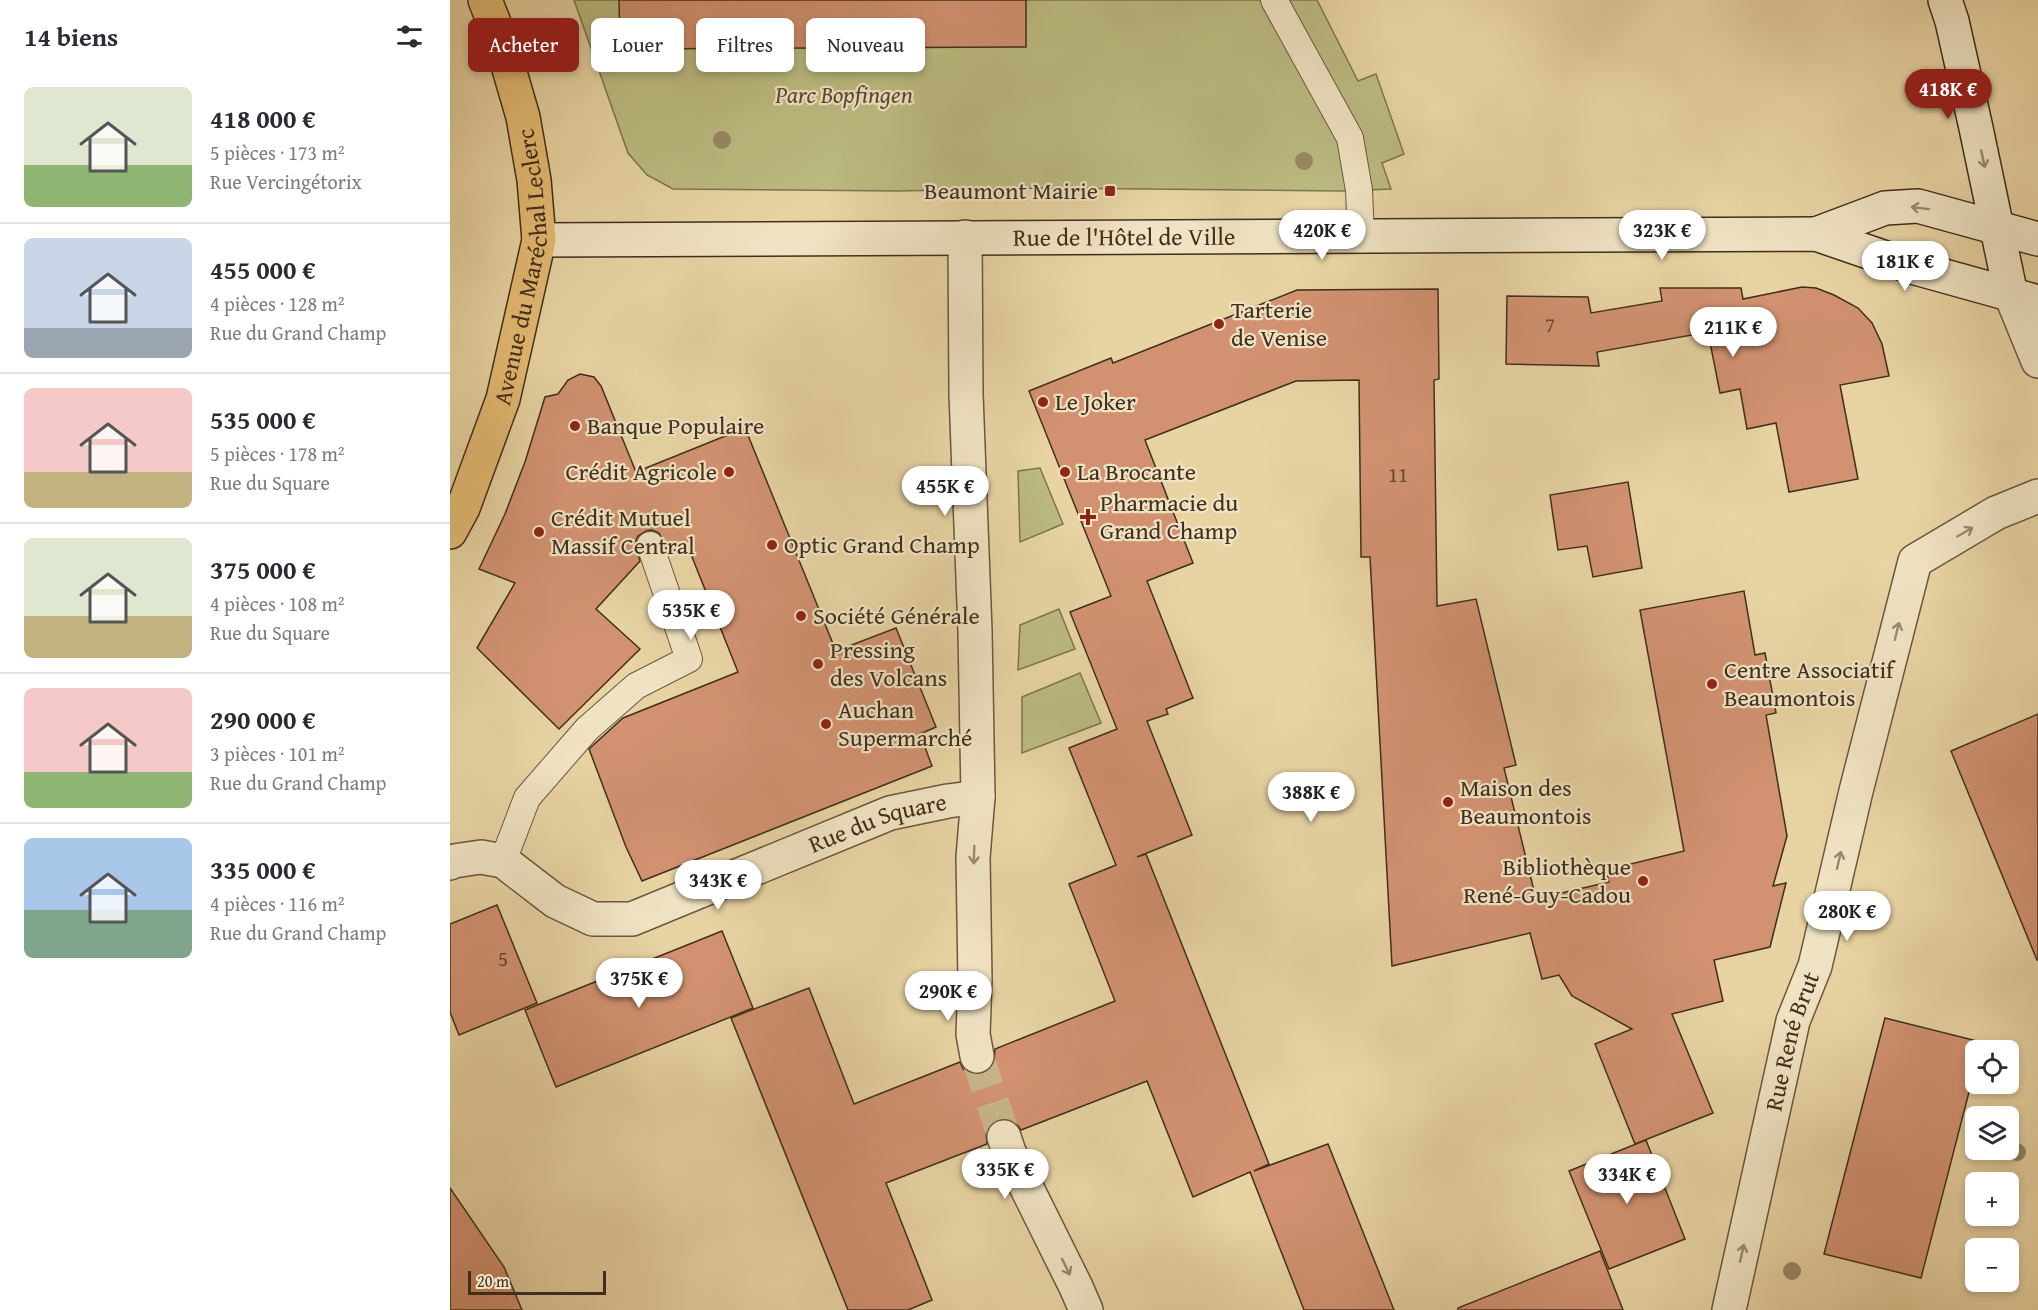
<!DOCTYPE html>
<html lang="fr">
<meta charset="utf-8">
<style>
body{margin:0;font-family:"Gentium Book Plus",serif;background:#f2f2f3;color:#2b2b33;height:100vh;display:flex;flex-direction:column;font-size:22px;white-space:nowrap}
*{box-sizing:border-box;margin:0}
p{font-size:20px;color:#7c7c81}
.icon{flex:none;width:33px;height:33px;fill:none;stroke:currentColor;stroke-width:2;stroke-linecap:round;stroke-linejoin:round}
.map{position:relative;flex:1;overflow:hidden}
.details{display:flex;flex-direction:column;background:#fff;width:450px}
.details>*{flex:none}
.top-card{position:absolute;left:18px;top:18px;width:570px;height:54px;display:flex;gap:12px}
.buttons{position:absolute;left:1515px;top:1040px;display:grid;gap:12px}
.buttons a{display:grid;place-items:center;width:54px;height:54px;border-radius:9px;background:#fff;box-shadow:0 3px 9px #0003;font-size:30px}
.scale{position:absolute;left:18px;bottom:15px;width:138px;box-sizing:border-box;padding-left:6px;border:3px solid #402f1d;border-top:0;font-size:16px;line-height:21px;white-space:nowrap;color:#402f1d;-webkit-text-stroke:4px #f0e3c3;paint-order:stroke}
.price{position:absolute;translate:-50% -51px;padding:0 14px;border-radius:21px;background:#fff;color:#222;font-size:20px;line-height:39px;filter:drop-shadow(0 2px 3px #0008)}
.price::after{content:'';position:absolute;left:50%;top:36px;width:18px;height:14px;margin-left:-9px;background:inherit;clip-path:polygon(0 0,100% 0,50% 100%)}
.price.active{background:#8f2418;color:#fff}
ul{padding:0;list-style:none}
li{display:flex;align-items:center;gap:18px;height:150px;padding:0 24px}
li+li{border-top:2px solid #e1e1e2}
li span{display:grid;place-items:center;flex:none;width:168px;height:120px;border-radius:9px;color:#555}
li>.icon{margin-inline-start:auto}
span .icon{width:72px;height:72px;fill:#fffc;stroke-width:1}
li b{font-size:26px}
h2{display:flex;justify-content:space-between;align-items:center;height:72px;padding:0 24px;font-size:26px}
.pill{padding:0 21px;border-radius:9px;background:#fff;box-shadow:0 3px 9px #0003;font-size:21px;line-height:54px}
.pill.active{background:#8f2418;color:#fff}
main{display:flex;flex:1;min-height:0}
.map>svg:first-child{display:block}
.green{fill:#bbbb81;stroke:#7e754f;stroke-width:1.5}
.building{fill:#d29271;stroke:#402f1d;stroke-width:1.5}
.lines{fill:none;stroke-linecap:round;stroke-linejoin:round}
.minor-tunnel{stroke:#c6b388;stroke-width:33;stroke-dasharray:33 16;stroke-linecap:butt}
.service-casing{stroke:#6a583e;stroke-width:28}
.minor-casing{stroke:#6a583e;stroke-width:36}
.secondary-casing{stroke:#402f1d;stroke-width:36}
.primary-casing{stroke:#402f1d;stroke-width:36}
.service{stroke:#f0e3c3;stroke-width:26}
.minor{stroke:#f0e3c3;stroke-width:33}
.secondary{stroke:#f0e3c3;stroke-width:33}
.primary{stroke:#e4ba72;stroke-width:33}
.tree{fill:#998964}
.oneway{stroke:#988970}
.poi-dot{fill:#8f2418;stroke:#f0e3c3;stroke-width:2}
.labels{text-anchor:middle;stroke-width:4.5;stroke-linejoin:round;paint-order:stroke}
.number-label{font-size:21px;fill:#644832}
.park-label{font-size:24px;font-style:italic;fill:#594b31;stroke:#f0e3c3}
.poi-label{font-size:24px;fill:#402f1d;stroke:#f0e3c3;text-anchor:start}
.street-label{font-size:24px;fill:#402f1d;stroke:#f0e3c3}
</style>
<main>
<section class="details">
<h2>14 biens<svg class="icon" aria-label="filters" viewBox="0 0 24 24"><path d="M4 7h16M4 17h16"/><circle cx="9" cy="7" r="2"/><circle cx="15" cy="17" r="2"/></svg></h2>
<ul>
<li><span style="background:linear-gradient(#dfe7d0 65%,#8fb573 0)"><svg class="icon" aria-label="home" viewBox="0 0 24 24"><path d="M3 11l9-7 9 7M6 9v11h12V9"/></svg></span><div><b>418 000 €</b><p>5 pièces · 173 m²</p><p>Rue Vercingétorix</p></div></li>
<li><span style="background:linear-gradient(#c9d6e8 75%,#9aa5b1 0)"><svg class="icon" aria-label="home" viewBox="0 0 24 24"><path d="M3 11l9-7 9 7M6 9v11h12V9"/></svg></span><div><b>455 000 €</b><p>4 pièces · 128 m²</p><p>Rue du Grand Champ</p></div></li>
<li><span style="background:linear-gradient(#f6c9c9 70%,#c2b280 0)"><svg class="icon" aria-label="home" viewBox="0 0 24 24"><path d="M3 11l9-7 9 7M6 9v11h12V9"/></svg></span><div><b>535 000 €</b><p>5 pièces · 178 m²</p><p>Rue du Square</p></div></li>
<li><span style="background:linear-gradient(#dfe7d0 65%,#c2b280 0)"><svg class="icon" aria-label="home" viewBox="0 0 24 24"><path d="M3 11l9-7 9 7M6 9v11h12V9"/></svg></span><div><b>375 000 €</b><p>4 pièces · 108 m²</p><p>Rue du Square</p></div></li>
<li><span style="background:linear-gradient(#f6c9c9 70%,#8fb573 0)"><svg class="icon" aria-label="home" viewBox="0 0 24 24"><path d="M3 11l9-7 9 7M6 9v11h12V9"/></svg></span><div><b>290 000 €</b><p>3 pièces · 101 m²</p><p>Rue du Grand Champ</p></div></li>
<li><span style="background:linear-gradient(#a9c7e8 60%,#7fa58c 0)"><svg class="icon" aria-label="home" viewBox="0 0 24 24"><path d="M3 11l9-7 9 7M6 9v11h12V9"/></svg></span><div><b>335 000 €</b><p>4 pièces · 116 m²</p><p>Rue du Grand Champ</p></div></li>
</ul>
</section>
<div class="map">
<svg width="1588" height="1310" viewBox="0 0 1588 1310">
<rect width="100%" height="100%" fill="#e8d4a3"/>
<filter id="stains"><feTurbulence type="fractalNoise" baseFrequency=".00333" numOctaves="4"/><feColorMatrix values="0 0 0 0 .2 0 0 0 0 .09 0 0 0 0 .02 0 0 0 .5 -.17"/></filter>
<radialGradient id="worn" r=".72"><stop offset=".6" stop-color="#630" stop-opacity="0"/><stop offset="1" stop-color="#630" stop-opacity=".3"/></radialGradient>
<g class="green">
<path d="M 124,0 L 867,0 L 908,81 L 926,74 L 954,154 L 932,163 L 941,189 L 890,191 L 595,188 L 448,191 L 223,189 L 197,175 L 178,153 Z"/>
<path d="M 590,468 L 613,524 L 570,542 L 568,471 Z"/>
<path d="M 609,609 L 625,649 L 568,670 L 570,625 Z"/>
<path d="M 630,673 L 651,723 L 572,753 L 572,697 Z"/>
</g>
<g class="building">
<path d="M 169,0 L 576,0 L 576,47 L 170,49 Z"/>
<path d="M 1352,287 L 1366,288 L 1384,295 L 1408,308 L 1422,323 L 1432,344 L 1439,376 L 1390,385 L 1408,479 L 1339,492 L 1326,423 L 1297,429 L 1290,389 L 1270,393 L 1258,332 L 1147,352 L 1149,366 L 1056,364 L 1057,296 L 1138,297 L 1141,313 L 1212,301 L 1210,288 L 1291,288 L 1293,299 Z"/>
<path d="M 988,289 L 989,379 L 984,380 L 987,606 L 1026,599 L 1066,765 L 1054,768 L 1086,899 L 1159,882 L 1156,870 L 1234,851 L 1190,610 L 1294,591 L 1305,655 L 1315,653 L 1326,713 L 1316,715 L 1337,836 L 1323,886 L 1336,883 L 1320,947 L 1264,960 L 1273,1001 L 1222,1014 L 1263,1113 L 1185,1144 L 1145,1044 L 1182,1029 L 1122,996 L 1109,975 L 1092,979 L 1080,933 L 942,966 L 920,557 L 911,557 L 909,380 L 846,381 L 695,440 L 743,563 L 697,581 L 743,698 L 716,709 L 718,714 L 697,721 L 742,835 L 687,857 L 696,854 L 819,1164 L 804,1171 L 878,1144 L 944,1310 L 854,1310 L 800,1172 L 743,1197 L 697,1081 L 571,1130 L 566,1123 L 558,1119 L 548,1119 L 540,1125 L 536,1133 L 537,1144 L 436,1183 L 482,1300 L 458,1310 L 398,1310 L 281,1018 L 359,988 L 404,1104 L 510,1062 L 513,1069 L 520,1073 L 531,1074 L 540,1070 L 544,1063 L 545,1049 L 665,1001 L 619,884 L 666,865 L 619,748 L 667,729 L 620,612 L 661,596 L 579,391 L 661,358 L 663,363 L 847,290 Z"/>
<path d="M 130,374 L 144,377 L 151,386 L 186,472 L 295,428 L 386,651 L 446,628 L 486,727 L 470,734 L 482,766 L 192,881 L 176,847 L 139,749 L 173,718 L 288,672 L 238,547 L 218,552 L 209,533 L 202,530 L 196,531 L 188,536 L 185,543 L 190,561 L 146,609 L 190,649 L 109,729 L 27,648 L 65,583 L 29,569 L 55,514 L 75,462 L 95,397 L 108,394 L 118,380 Z"/>
<path d="M 1178,482 L 1192,568 L 1143,577 L 1137,546 L 1108,550 L 1100,495 Z"/>
<path d="M 1588,714 L 1588,960 L 1587,960 L 1501,751 Z"/>
<path d="M 47,905 L 87,1003 L 9,1035 L 0,1012 L 0,924 Z"/>
<path d="M 272,931 L 303,1008 L 106,1087 L 75,1010 Z"/>
<path d="M 1435,1018 L 1531,1042 L 1529,1050 L 1526,1050 L 1526,1065 L 1471,1278 L 1374,1254 Z"/>
<path d="M 1196,1140 L 1235,1239 L 1159,1269 L 1119,1171 Z"/>
<path d="M 0,1188 L 54,1267 L 72,1310 L 0,1310 Z"/>
<path d="M 1150,1251 L 1173,1310 L 1008,1310 L 1008,1308 Z"/>
</g>
<g class="lines">
<path class="minor-tunnel" d="M 527,1056 L 554,1137"/>
<defs>
<g id="service">
<path d="M 824,0 L 900,138 L 909,190 L 911,236"/>
<path d="M 53,861 L 77,798 L 137,729 L 186,686 L 239,659 L 200,545"/>
</g>
<g id="minor">
<path d="M 515,237 L 516,394 L 525,631 L 528,797 L 523,857 L 525,980 L 523,1034 L 527,1056"/>
<path d="M 1561,295 L 1588,361"/>
<path id="s1" d="M 0,863 L 4,861 L 31,857 L 53,861 L 105,901 L 143,919 L 182,919 L 440,813 L 498,801 L 528,797"/>
<path d="M 554,1137 L 559,1152 L 626,1287 L 636,1310"/>
<path id="s2" d="M 1279,1310 L 1343,1021 L 1365,966 L 1406,791 L 1465,561 L 1546,513 L 1588,496"/>
</g>
<g id="secondary">
<path d="M 1495,0 L 1502,21 L 1526,128 L 1561,295"/>
<path d="M 1366,234 L 1435,208 L 1468,206 L 1588,239"/>
<path id="s3" d="M 89,240 L 1366,234 L 1462,267 L 1588,302"/>
</g>
<g id="primary">
<path id="s4" d="M 0,532 L 13,508 L 53,399 L 89,240 L 84,180 L 73,117 L 50,38 L 35,0"/>
</g>
</defs>
<use href="#service" class="service-casing"/>
<use href="#minor" class="minor-casing"/>
<use href="#secondary" class="secondary-casing"/>
<use href="#primary" class="primary-casing"/>
<use href="#service" class="service"/>
<use href="#minor" class="minor"/>
<use href="#secondary" class="secondary"/>
<use href="#primary" class="primary"/>
</g>
<g class="tree">
<circle cx="272" cy="140" r="9"/>
<circle cx="854" cy="161" r="9"/>
<circle cx="1567" cy="1152" r="9"/>
<circle cx="1342" cy="1271" r="9"/>
</g>
<defs><path id="oneway-shaft" d="M-6 0H5M1.5-3L5.5 0L1.5 3" fill="none" stroke-width="1.6" stroke-linecap="round" stroke-linejoin="round" transform="scale(1.5)"/></defs>
<g class="oneway">
<use href="#oneway-shaft" transform="translate(1533 159) rotate(78)"/>
<use href="#oneway-shaft" transform="translate(1470 208) rotate(-173)"/>
<use href="#oneway-shaft" transform="translate(1515 532) rotate(-30)"/>
<use href="#oneway-shaft" transform="translate(1447 631) rotate(-76)"/>
<use href="#oneway-shaft" transform="translate(524 855) rotate(92)"/>
<use href="#oneway-shaft" transform="translate(1389 860) rotate(-77)"/>
<use href="#oneway-shaft" transform="translate(1292 1253) rotate(-77)"/>
<use href="#oneway-shaft" transform="translate(616 1267) rotate(64)"/>
</g>
<g class="poi-dot">
<rect x="654" y="185" width="12" height="12" rx="3"/>
<circle cx="769" cy="324" r="6"/>
<circle cx="593" cy="402" r="6"/>
<circle cx="125" cy="426" r="6"/>
<circle cx="279" cy="472" r="6"/>
<circle cx="615" cy="472" r="6"/>
<path d="M635 508h6v6h6v6h-6v6h-6v-6h-6v-6h6z"/>
<circle cx="89" cy="532" r="6"/>
<circle cx="322" cy="545" r="6"/>
<circle cx="351" cy="616" r="6"/>
<circle cx="368" cy="664" r="6"/>
<circle cx="1262" cy="684" r="6"/>
<circle cx="376" cy="724" r="6"/>
<circle cx="998" cy="802" r="6"/>
<circle cx="1193" cy="881" r="6"/>
</g>
<g class="labels">
<g class="number-label">
<text x="1100" y="332">7</text>
<text x="948" y="482">11</text>
<text x="53" y="966">5</text>
</g>
<g class="park-label">
<text x="394" y="103">Parc Bopfingen</text>
</g>
<g class="poi-label">
<text x="648" y="199" text-anchor="end">Beaumont Mairie</text>
<text x="781" y="318">Tarterie<tspan x="781" dy="28">de Venise</tspan></text>
<text x="605" y="410">Le Joker</text>
<text x="137" y="434">Banque Populaire</text>
<text x="267" y="480" text-anchor="end">Crédit Agricole</text>
<text x="627" y="480">La Brocante</text>
<text x="650" y="511">Pharmacie du<tspan x="650" dy="28">Grand Champ</tspan></text>
<text x="101" y="526">Crédit Mutuel<tspan x="101" dy="28">Massif Central</tspan></text>
<text x="334" y="553">Optic Grand Champ</text>
<text x="363" y="624">Société Générale</text>
<text x="380" y="658">Pressing<tspan x="380" dy="28">des Volcans</tspan></text>
<text x="1274" y="678">Centre Associatif<tspan x="1274" dy="28">Beaumontois</tspan></text>
<text x="388" y="718">Auchan<tspan x="388" dy="28">Supermarché</tspan></text>
<text x="1010" y="796">Maison des<tspan x="1010" dy="28">Beaumontois</tspan></text>
<text x="1181" y="875" text-anchor="end">Bibliothèque<tspan x="1181" dy="28">René-Guy-Cadou</tspan></text>
</g>
<g class="street-label">
<text dy="8" stroke="none"><textPath href="#s3" startOffset="585">Rue de l'Hôtel de Ville</textPath></text>
<text dy="8" stroke="none"><textPath href="#s4" startOffset="278">Avenue du Maréchal Leclerc</textPath></text>
<text dy="8" stroke="none"><textPath href="#s1" startOffset="465">Rue du Square</textPath></text>
<text dy="8" stroke="none"><textPath href="#s2" startOffset="276">Rue René Brut</textPath></text>
</g>
</g>
<rect width="100%" height="100%" filter="url(#stains)"/>
<rect width="100%" height="100%" fill="url(#worn)"/>
</svg>
<div class="buttons">
<a><svg class="icon" aria-label="locate" viewBox="0 0 24 24"><circle cx="12" cy="12" r="6"/><path d="M12 2v4M12 18v4M2 12h4M18 12h4"/></svg></a>
<a><svg class="icon" aria-label="layers" viewBox="0 0 24 24"><path d="M12 4l9 5-9 5-9-5zM3 14l9 5 9-5"/></svg></a>
<a>+</a>
<a>−</a>
</div>
<div class="scale">20 m</div>
<b class="price active" style="left:1498px;top:120px">418K €</b>
<b class="price" style="left:872px;top:261px">420K €</b>
<b class="price" style="left:1212px;top:261px">323K €</b>
<b class="price" style="left:1455px;top:292px">181K €</b>
<b class="price" style="left:1283px;top:358px">211K €</b>
<b class="price" style="left:495px;top:517px">455K €</b>
<b class="price" style="left:241px;top:641px">535K €</b>
<b class="price" style="left:861px;top:823px">388K €</b>
<b class="price" style="left:268px;top:911px">343K €</b>
<b class="price" style="left:1397px;top:942px">280K €</b>
<b class="price" style="left:189px;top:1009px">375K €</b>
<b class="price" style="left:498px;top:1022px">290K €</b>
<b class="price" style="left:555px;top:1200px">335K €</b>
<b class="price" style="left:1177px;top:1205px">334K €</b>
<div class="top-card">
<a class="pill active">Acheter</a>
<a class="pill">Louer</a>
<a class="pill">Filtres</a>
<a class="pill">Nouveau</a>
</div>
</div>
</main>
